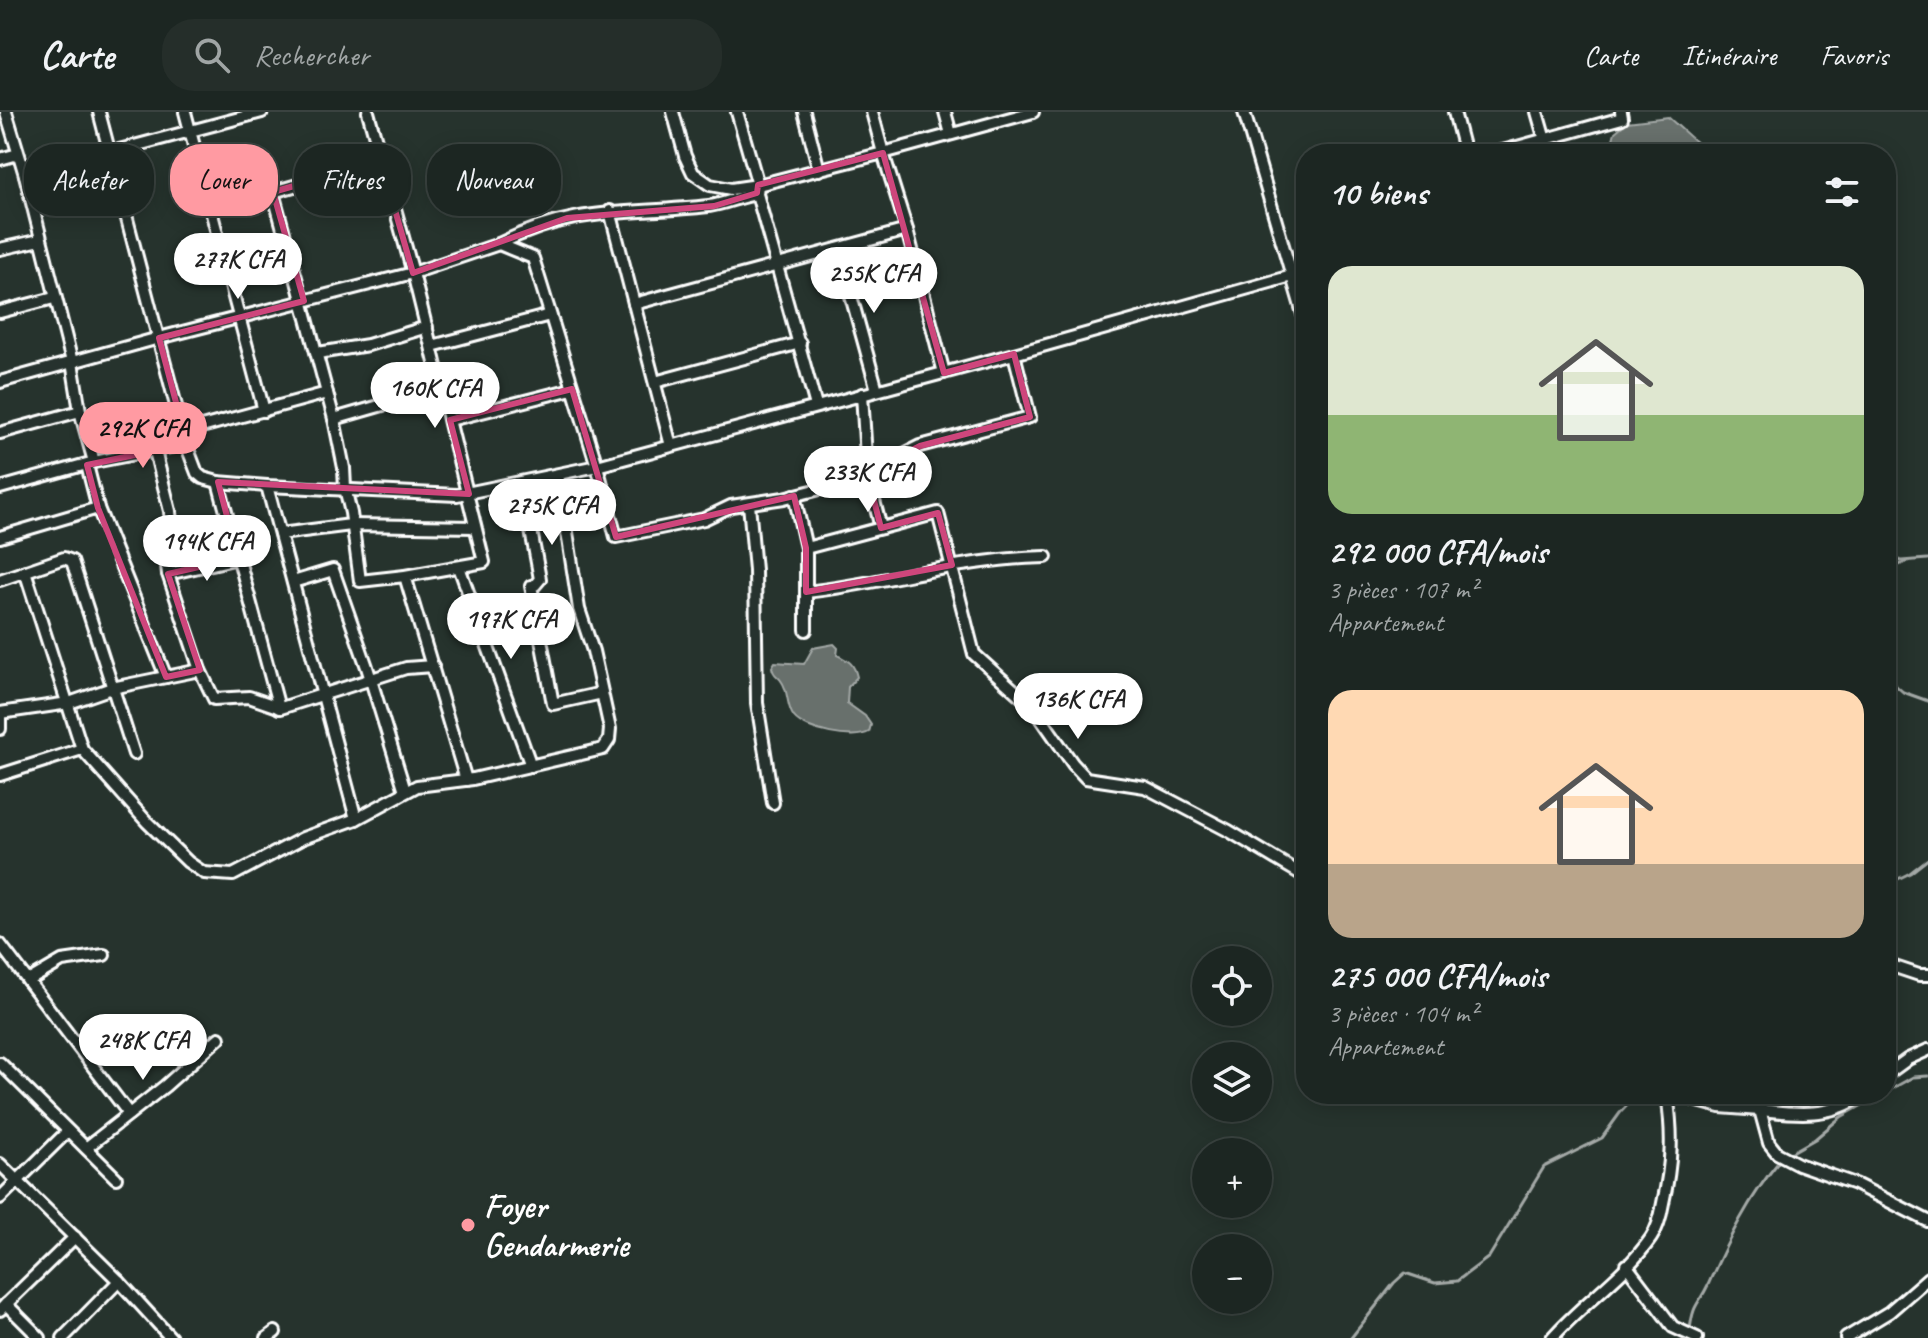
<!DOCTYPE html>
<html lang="fr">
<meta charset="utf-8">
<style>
body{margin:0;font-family:Caveat,sans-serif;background:#252e2a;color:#f1f3f6;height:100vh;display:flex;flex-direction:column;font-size:30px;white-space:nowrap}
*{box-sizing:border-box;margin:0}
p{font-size:26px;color:#a0a5a5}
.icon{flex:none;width:44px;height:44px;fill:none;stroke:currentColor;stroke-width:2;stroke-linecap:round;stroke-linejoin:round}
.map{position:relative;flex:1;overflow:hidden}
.side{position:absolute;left:1296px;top:32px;width:600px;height:960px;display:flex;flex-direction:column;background:#1c2622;border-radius:32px;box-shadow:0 4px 20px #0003,0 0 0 2px #3a4340}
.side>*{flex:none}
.hud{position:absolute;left:24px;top:32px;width:760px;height:72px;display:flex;gap:16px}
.buttons{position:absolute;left:1192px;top:834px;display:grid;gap:16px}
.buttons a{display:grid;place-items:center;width:80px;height:80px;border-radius:50%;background:#1c2622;box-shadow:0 4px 20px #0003,0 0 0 2px #3a4340;font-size:40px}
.price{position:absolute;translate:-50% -68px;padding:0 18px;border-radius:28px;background:#fff;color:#222;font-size:26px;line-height:52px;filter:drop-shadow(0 2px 4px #0008)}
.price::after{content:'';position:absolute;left:50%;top:48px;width:24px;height:18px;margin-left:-12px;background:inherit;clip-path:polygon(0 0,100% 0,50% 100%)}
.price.on{background:#ff9aa2;color:#111}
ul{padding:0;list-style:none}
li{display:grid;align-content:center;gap:16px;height:424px;padding:0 32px}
li span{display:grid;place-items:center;height:248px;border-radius:24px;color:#555}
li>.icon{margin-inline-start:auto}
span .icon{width:144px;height:144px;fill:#fffc;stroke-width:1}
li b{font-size:34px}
h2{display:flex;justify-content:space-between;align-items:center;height:96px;padding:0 32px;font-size:34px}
.chip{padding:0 28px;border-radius:32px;background:#1c2622;box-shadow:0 4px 20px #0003,0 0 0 2px #3a4340;font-size:28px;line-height:72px}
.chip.on{background:#ff9aa2;color:#111}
header{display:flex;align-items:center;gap:48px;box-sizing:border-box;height:112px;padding:0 40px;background:#1c2622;border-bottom:2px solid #3a4340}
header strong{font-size:38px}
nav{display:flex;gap:44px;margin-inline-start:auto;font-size:28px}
.search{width:560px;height:72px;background:#252e2a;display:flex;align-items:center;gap:20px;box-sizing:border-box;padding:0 28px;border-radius:32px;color:#a0a5a5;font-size:30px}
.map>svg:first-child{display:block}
.water{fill:#67706c;stroke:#a4a9a7;stroke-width:2}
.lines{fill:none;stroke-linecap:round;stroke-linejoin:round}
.stream{stroke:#a4a9a7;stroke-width:3}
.minor-casing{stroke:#fff;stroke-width:16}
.minor{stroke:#26332d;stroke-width:10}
.marked{fill:none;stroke:#ce467c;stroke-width:6;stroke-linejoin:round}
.poi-dot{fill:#ff9aa2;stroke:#26332d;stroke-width:3}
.labels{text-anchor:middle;stroke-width:6;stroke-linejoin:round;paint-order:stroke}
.poi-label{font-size:34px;font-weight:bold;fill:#fff;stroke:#26332d;text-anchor:start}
</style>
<header>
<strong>Carte</strong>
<div class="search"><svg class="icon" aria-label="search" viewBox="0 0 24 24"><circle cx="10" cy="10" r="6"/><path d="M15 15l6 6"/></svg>Rechercher</div>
<nav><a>Carte</a><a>Itinéraire</a><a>Favoris</a></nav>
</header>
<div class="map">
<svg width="1928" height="1226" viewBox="0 0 1928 1226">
<rect width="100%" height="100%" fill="#26332d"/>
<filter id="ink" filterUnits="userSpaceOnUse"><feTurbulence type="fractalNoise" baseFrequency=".0125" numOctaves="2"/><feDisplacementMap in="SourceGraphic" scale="16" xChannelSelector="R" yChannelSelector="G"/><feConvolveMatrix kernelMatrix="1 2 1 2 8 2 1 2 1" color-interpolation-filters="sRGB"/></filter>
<g filter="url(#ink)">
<g class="water">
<path d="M 1668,5 L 1709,42 L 1609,42 L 1615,20 L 1627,10 Z"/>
<path d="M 834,532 L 838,536 L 837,543 C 849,549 854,551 857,565 L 848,575 L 847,591 L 865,604 L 871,613 L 869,620 C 854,629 805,619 794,605 C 786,595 789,580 782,570 C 778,563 773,564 772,555 L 775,550 L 804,552 L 813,536 Z"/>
</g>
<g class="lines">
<g class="stream">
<path d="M 1886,442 L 1901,449 L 1928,447"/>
<path d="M 1886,459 L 1908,449"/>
<path d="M 1886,565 L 1903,580 L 1928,589"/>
<path d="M 1886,773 L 1910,761 L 1928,747"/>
<path d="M 1886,980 L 1913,965 L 1928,964"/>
<path d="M 1787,1043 L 1815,1027 L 1841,1005 L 1882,982"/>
<path d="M 1690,1218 C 1693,1191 1698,1194 1708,1173 C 1728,1128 1749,1085 1781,1047"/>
<path d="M 1351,1226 L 1394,1171 L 1405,1161 L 1435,1171 L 1457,1169 L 1489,1145 L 1544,1055 L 1602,1026 L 1620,1001 L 1638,982"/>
</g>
<defs>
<g id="minor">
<path d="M 99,0 L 186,332 L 197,361 L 203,366 L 218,370 L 267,374 L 457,383 L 597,354 L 616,425 L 704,407 L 731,394 L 784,386 L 828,375 L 867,361 L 920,334 L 1030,305 L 1014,242"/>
<path d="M 185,0 L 264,299"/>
<path d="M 673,0 L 685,44 L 693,61 L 710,73 L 731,77 L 758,73 L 883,41 L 907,118 L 944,261"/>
<path d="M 737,0 L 758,73 L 757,82 L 816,294"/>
<path d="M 804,0 L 819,58"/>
<path d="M 872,0 L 883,41 L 1033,0"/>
<path d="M 945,0 L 951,22"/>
<path d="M 1244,0 L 1306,212"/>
<path d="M 1454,0 L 1465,42"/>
<path d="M 1537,0 L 1545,28"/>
<path d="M 1492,42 L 1622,6 L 1621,0"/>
<path d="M 0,47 L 18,42"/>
<path d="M 25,63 L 262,0"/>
<path d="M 273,80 L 334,307 L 344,356 L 345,376 L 351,401 L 360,469 L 405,464 L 484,450 L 413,161 L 368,0"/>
<path d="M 210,95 L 266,82 L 381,49"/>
<path d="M 610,99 L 671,334"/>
<path d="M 499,132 C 577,93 628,103 709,94 C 725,92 740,84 757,82"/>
<path d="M 0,137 L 40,128"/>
<path d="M 838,137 L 877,278"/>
<path d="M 634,192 L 907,118"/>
<path d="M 0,200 L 54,186"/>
<path d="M 432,234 L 550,203"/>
<path d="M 318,241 L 368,233 L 427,215"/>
<path d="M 0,270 L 159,226 L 413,161 L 499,132 L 533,146 L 597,354 L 1014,242 L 1306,160"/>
<path d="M 655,270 L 800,231"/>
<path d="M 862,282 L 867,361 L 881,416"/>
<path d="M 334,307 L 442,276"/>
<path d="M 450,308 L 572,277"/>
<path d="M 183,320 L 327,281"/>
<path d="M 0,321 L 80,299"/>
<path d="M 155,339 L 170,399 L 171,413 L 165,436 L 168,462 L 200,558 L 214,587 L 249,585 L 281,596 L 406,556 L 433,554"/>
<path d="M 94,350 L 186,332"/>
<path d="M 87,353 L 98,396 L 166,565"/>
<path d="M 218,370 L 279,596"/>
<path d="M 522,370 L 540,467 L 535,473 L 531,474 L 553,592 L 602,581"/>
<path d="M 267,374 L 356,707"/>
<path d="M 0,376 L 94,350 L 80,299 L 72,250 L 25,63 L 6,0"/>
<path d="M 794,383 L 806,436 L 806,518"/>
<path d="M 749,392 L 755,458 L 757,591 L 773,691"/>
<path d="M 280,422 L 351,413 L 475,415"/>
<path d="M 0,425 L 98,396"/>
<path d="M 806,436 L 938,401 L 974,542 L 1034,596 L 1073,652 L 1086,666 L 1145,675 L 1229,719 L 1306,765"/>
<path d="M 459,455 L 531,654"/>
<path d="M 25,459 L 82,637 L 147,710 L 188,750 L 204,761 L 233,763 L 303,726 L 356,707 L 417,674 L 473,667 L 603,637 L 609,628 L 610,617 L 593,539 L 579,497 L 558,363"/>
<path d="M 168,462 L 238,446"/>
<path d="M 405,464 L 466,668"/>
<path d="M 0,468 L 64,446 L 72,449 L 134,642"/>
<path d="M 293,470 L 333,458 L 367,555 L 405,679"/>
<path d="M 806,480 C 887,471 964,446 1046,445"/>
<path d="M 0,601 L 69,591 L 112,576 L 200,558"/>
<path d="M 0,602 L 0,617"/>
<path d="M 0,663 L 82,637"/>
<path d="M 0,832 L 129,1002"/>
<path d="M 1886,852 L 1919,863 L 1928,863"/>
<path d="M 28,869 L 62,849 L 104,843"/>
<path d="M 0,951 L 116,1066"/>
<path d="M 1886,963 L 1908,947 L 1928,938"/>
<path d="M 1673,982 L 1720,995 L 1760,998 L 1769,1031 L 1777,1041 L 1798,1052 L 1855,1072 L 1928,1109"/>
<path d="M 1760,998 C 1796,1002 1833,1006 1863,982"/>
<path d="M 86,1036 L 165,974 L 219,926"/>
<path d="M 0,1052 L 119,1169 L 171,1226"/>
<path d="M 0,1086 L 68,1019"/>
<path d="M 1626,1153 L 1673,1215 L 1697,1226"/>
<path d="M 6,1192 L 40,1226"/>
<path d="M 0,1198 L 75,1125"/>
<path d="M 63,1226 L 119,1169"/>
<path d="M 267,1226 L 275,1220"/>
<path d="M 1552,1226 C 1582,1191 1625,1164 1651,1126 C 1658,1116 1661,1103 1663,1091 C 1672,1051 1673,1023 1667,982"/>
<path d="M 1846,1226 L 1889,1200 L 1928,1166"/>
</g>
</defs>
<use href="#minor" class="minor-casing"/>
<use href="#minor" class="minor"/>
</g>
</g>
<path class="marked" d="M 883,41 L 944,261 L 1014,242 L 1030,305 L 920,334 L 867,361 L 881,416 L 938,401 L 952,453 L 806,480 L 806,436 L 794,384 L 616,425 L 572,277 L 450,308 L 469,382 L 218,370 L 238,446 L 168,462 L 200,558 L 166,565 L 98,396 L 87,353 L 187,332 L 159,226 L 304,189 L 273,80 L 381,49 L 413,161 L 567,106 L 714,94 L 757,81 L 758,73 Z"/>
<circle class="poi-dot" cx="468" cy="1113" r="8"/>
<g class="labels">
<g class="poi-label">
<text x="484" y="1105">Foyer<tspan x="484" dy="39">Gendarmerie</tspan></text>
</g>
</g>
</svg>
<div class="buttons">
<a><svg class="icon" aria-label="locate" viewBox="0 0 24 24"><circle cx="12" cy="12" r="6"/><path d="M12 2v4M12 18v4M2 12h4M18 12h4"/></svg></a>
<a><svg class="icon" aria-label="layers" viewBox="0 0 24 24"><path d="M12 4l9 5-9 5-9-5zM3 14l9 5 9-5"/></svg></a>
<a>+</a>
<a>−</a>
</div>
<b class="price" style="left:238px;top:189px">277K CFA</b>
<b class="price" style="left:874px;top:203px">255K CFA</b>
<b class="price" style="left:435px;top:318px">160K CFA</b>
<b class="price on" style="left:143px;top:358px">292K CFA</b>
<b class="price" style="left:868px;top:402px">233K CFA</b>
<b class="price" style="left:552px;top:435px">275K CFA</b>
<b class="price" style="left:207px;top:471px">194K CFA</b>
<b class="price" style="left:511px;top:549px">197K CFA</b>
<b class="price" style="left:1078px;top:629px">136K CFA</b>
<b class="price" style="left:143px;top:970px">248K CFA</b>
<div class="hud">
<a class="chip">Acheter</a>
<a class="chip on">Louer</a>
<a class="chip">Filtres</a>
<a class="chip">Nouveau</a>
</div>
<section class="side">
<h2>10 biens<svg class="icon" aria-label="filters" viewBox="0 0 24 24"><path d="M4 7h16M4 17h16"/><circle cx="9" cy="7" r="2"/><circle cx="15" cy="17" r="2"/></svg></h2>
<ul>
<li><span style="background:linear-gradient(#dfe7d0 60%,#8fb573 0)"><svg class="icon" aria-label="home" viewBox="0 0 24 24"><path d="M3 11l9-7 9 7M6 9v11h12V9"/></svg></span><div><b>292 000 CFA/mois</b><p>3 pièces · 107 m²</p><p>Appartement</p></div></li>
<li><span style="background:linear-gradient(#ffd9b3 70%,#b9a48a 0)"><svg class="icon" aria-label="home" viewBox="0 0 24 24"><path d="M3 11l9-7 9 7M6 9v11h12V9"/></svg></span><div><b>275 000 CFA/mois</b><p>3 pièces · 104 m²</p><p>Appartement</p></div></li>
</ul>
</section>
</div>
